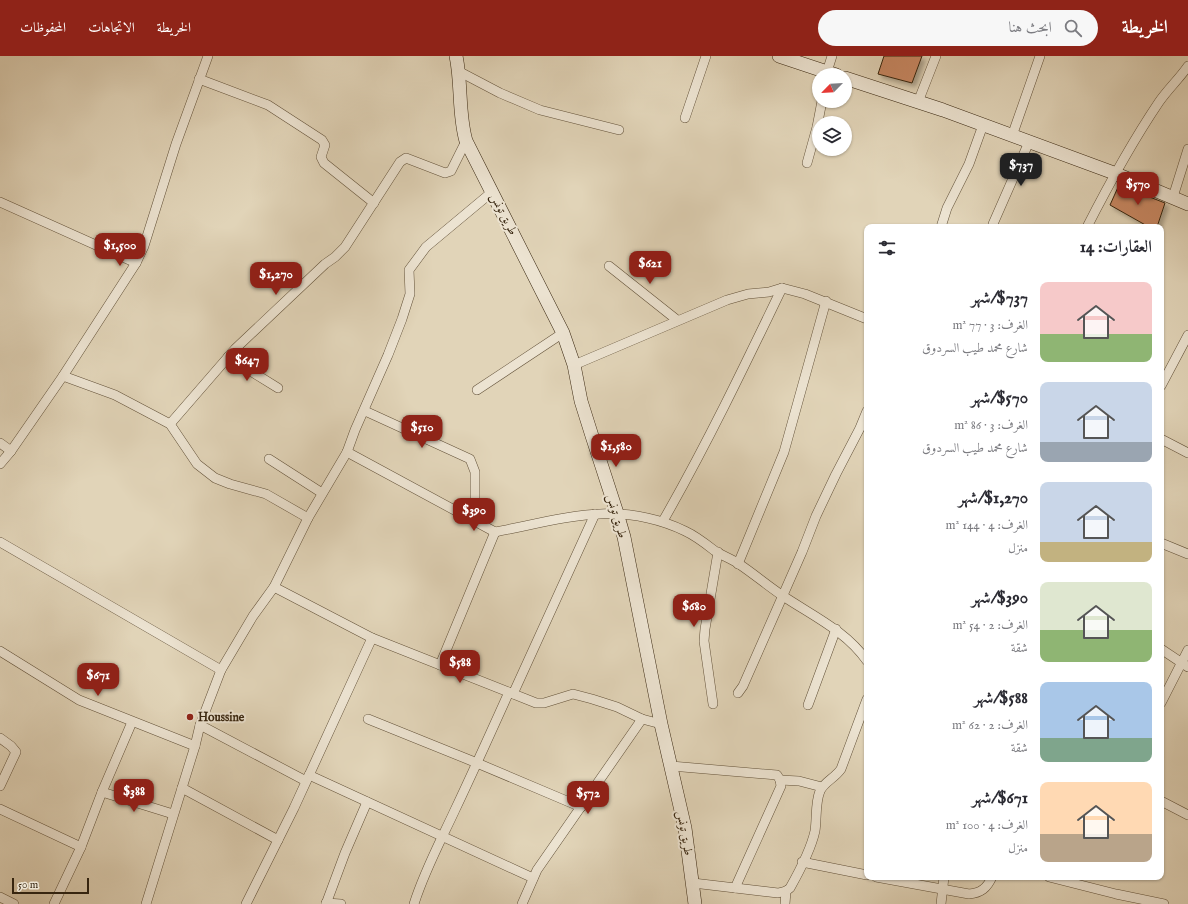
<!DOCTYPE html>
<html lang="ar">
<meta charset="utf-8">
<style>
body{margin:0;font-family:"IM FELL English",Amiri,serif;background:#f7f7f7;color:#2b2b33;direction:rtl;height:100vh;display:flex;flex-direction:column;font-size:15px;white-space:nowrap}
*{box-sizing:border-box;margin:0}
p{font-size:13px;color:#7c7c81}
.icon{flex:none;width:22px;height:22px;fill:none;stroke:currentColor;stroke-width:2;stroke-linecap:round;stroke-linejoin:round}
.map{position:relative;flex:1;overflow:hidden;direction:ltr}
.drawer{position:absolute;left:864px;top:168px;width:300px;height:656px;display:flex;flex-direction:column;background:#fff;border-radius:8px;box-shadow:0 1px 3px #0004;direction:rtl}
.drawer>*{flex:none}
.needle{width:26px;rotate:246deg}
.fabs{position:absolute;left:812px;top:12px;display:grid;gap:8px}
.fabs a{display:grid;place-items:center;width:40px;height:40px;border-radius:50%;background:#fff;box-shadow:0 1px 3px #0004;font-size:20px}
.scale{position:absolute;left:12px;bottom:10px;width:77px;box-sizing:border-box;padding-left:4px;border:2px solid #37250f;border-top:0;font-size:11px;line-height:14px;white-space:nowrap;color:#37250f;-webkit-text-stroke:3px #ece3d1;paint-order:stroke}
.price{position:absolute;translate:-50% -34px;padding:0 9px;border-radius:8px;background:#8f2418;color:#fff;font-size:13px;line-height:26px;filter:drop-shadow(0 1px 2px #0008)}
.price::after{content:'';position:absolute;left:50%;top:24px;width:12px;height:9px;margin-left:-6px;background:inherit;clip-path:polygon(0 0,100% 0,50% 100%)}
.price.selected{background:#222;color:#fff}
ul{padding:0;list-style:none}
li{display:flex;align-items:center;gap:12px;height:100px;padding:0 12px}
li span{display:grid;place-items:center;flex:none;width:112px;height:80px;border-radius:8px;color:#555}
li>.icon{margin-inline-start:auto}
span .icon{width:48px;height:48px;fill:#fffc;stroke-width:1}
li b{font-size:17px}
h2{display:flex;justify-content:space-between;align-items:center;height:48px;padding:0 12px;font-size:17px}
header{display:flex;align-items:center;gap:24px;box-sizing:border-box;height:56px;padding:0 20px;background:#8f2418;color:#fff}
header strong{font-size:19px}
nav{display:flex;gap:22px;margin-inline-start:auto;font-size:14px}
.search{width:280px;height:36px;background:#f7f7f7;display:flex;align-items:center;gap:10px;box-sizing:border-box;padding:0 14px;border-radius:22px;color:#7c7c81;font-size:15px}
.map>svg:first-child{display:block}
.building{fill:#c78762;stroke:#37250f;filter:url(#shadow)}
.lines{fill:none;stroke-linecap:round;stroke-linejoin:round}
.street-casing{stroke:#625139;stroke-width:10}
.secondary-casing{stroke:#37250f;stroke-width:14}
.street{stroke:#ece3d1;stroke-width:9}
.secondary{stroke:#ece3d1;stroke-width:13}
.poi-dot{fill:#8f2418;stroke:#ece3d1;stroke-width:1.5}
.labels{text-anchor:middle;stroke-width:4;stroke-linejoin:round;paint-order:stroke}
.street-label{font-size:12px;fill:#37250f;stroke:#ece3d1}
.poi-label{font-size:12px;font-weight:bold;fill:#37250f;stroke:#ece3d1;text-anchor:start}
</style>
<header>
<strong>الخريطة</strong>
<div class="search"><svg class="icon" aria-label="search" viewBox="0 0 24 24"><circle cx="10" cy="10" r="6"/><path d="M15 15l6 6"/></svg>ابحث هنا</div>
<nav><a>الخريطة</a><a>الاتجاهات</a><a>المحفوظات</a></nav>
</header>
<div class="map">
<svg width="1188" height="848" viewBox="0 0 1188 848">
<defs>
<filter id="shadow"><feDropShadow dx="3.5" dy="3.5" stdDeviation="2" flood-color="#0004"/></filter>
</defs>
<rect width="100%" height="100%" fill="#e1d4b8"/>
<filter id="stains"><feTurbulence type="fractalNoise" baseFrequency=".005" numOctaves="4"/><feColorMatrix values="0 0 0 0 .2 0 0 0 0 .09 0 0 0 0 .02 0 0 0 .5 -.17"/></filter>
<radialGradient id="worn" r=".72"><stop offset=".6" stop-color="#630" stop-opacity="0"/><stop offset="1" stop-color="#630" stop-opacity=".3"/></radialGradient>
<g class="building">
<path d="M 884,0 L 922,0 L 912,27 L 878,18 Z"/>
<path d="M 1119,129 L 1165,147 L 1157,171 L 1149,171 L 1110,149 Z"/>
</g>
<g class="lines">
<defs>
<g id="street">
<path d="M 460,16 L 500,37 L 540,54 L 619,74"/>
<path d="M 826,19 L 832,0"/>
<path d="M 199,23 L 268,49 L 322,84 L 325,89 L 321,101 L 324,107 L 374,147"/>
<path d="M 918,46 L 936,0"/>
<path d="M 685,62 L 706,0"/>
<path d="M 1012,80 L 1040,0"/>
<path d="M 807,107 L 817,71 L 822,45"/>
<path d="M 1173,141 L 1188,93"/>
<path d="M 0,146 L 136,207"/>
<path d="M 993,168 L 1029,86"/>
<path d="M 941,171 L 947,152 L 969,108 L 983,69"/>
<path d="M 1087,171 C 1109,128 1132,86 1159,46 C 1168,33 1179,23 1188,10"/>
<path d="M 609,210 L 677,264"/>
<path d="M 228,301 L 278,332"/>
<path d="M 574,309 L 727,244 L 748,238 L 769,236 L 782,232 L 805,238 L 867,263"/>
<path d="M 63,320 L 115,339 L 170,368 L 235,293 L 325,208 L 335,201 L 345,191 L 400,106 L 406,102 L 445,117 L 451,115 L 466,85"/>
<path d="M 1161,330 L 1188,279"/>
<path d="M 477,334 L 563,277"/>
<path d="M 365,355 L 470,403 L 475,416 L 475,464"/>
<path d="M 170,368 L 197,408 L 215,422 L 230,428 L 266,438 L 308,462"/>
<path d="M 1161,383 L 1188,397"/>
<path d="M 0,387 L 11,395"/>
<path d="M 347,396 L 495,476 C 563,463 618,443 685,475 C 696,480 706,488 715,495 C 723,500 732,503 739,508 C 754,518 768,530 783,540 C 813,560 846,575 867,605"/>
<path d="M 269,403 L 322,437"/>
<path d="M 0,408 L 11,395 L 63,320 L 136,207 L 144,190 L 176,88 L 208,0"/>
<path d="M 663,465 C 706,390 744,311 782,232"/>
<path d="M 0,486 L 221,614"/>
<path d="M 1161,487 L 1188,498"/>
<path d="M 738,508 L 784,396 L 826,245"/>
<path d="M 274,531 L 372,582 L 536,647 L 544,647 L 573,638 L 592,643 L 617,651 L 642,663 L 661,668"/>
<path d="M 1161,593 L 1188,611"/>
<path d="M 0,595 L 79,644 L 195,690"/>
<path d="M 440,609 L 495,476"/>
<path d="M 738,637 L 743,630 L 802,496 L 816,460 L 836,418 L 860,372 L 867,355"/>
<path d="M 513,638 L 595,458"/>
<path d="M 1161,647 L 1188,594"/>
<path d="M 713,648 L 704,585 L 705,573 L 718,496"/>
<path d="M 808,649 L 836,573"/>
<path d="M 368,663 L 477,707 L 581,751"/>
<path d="M 200,669 L 306,725"/>
<path d="M 0,682 L 11,690 L 16,696 L 0,730"/>
<path d="M 671,710 L 777,719 L 780,724 L 781,730 L 735,832"/>
<path d="M 309,719 L 533,822"/>
<path d="M 780,724 L 799,725 L 822,731"/>
<path d="M 182,732 L 278,784"/>
<path d="M 102,736 L 173,758"/>
<path d="M 1161,745 L 1188,759"/>
<path d="M 0,753 L 81,791"/>
<path d="M 802,806 L 867,819"/>
<path d="M 876,821 L 969,838 C 981,837 987,832 992,821"/>
<path d="M 1049,821 L 1116,838 L 1164,848"/>
<path d="M 693,827 L 778,837 L 786,835 L 790,832 C 799,816 811,793 815,775 C 817,762 815,747 820,735 C 824,726 835,722 841,713 L 867,643"/>
<path d="M 0,841 L 14,848"/>
<path d="M 326,847 L 341,848"/>
<path d="M 54,848 L 81,791 L 102,736 L 132,666"/>
<path d="M 146,848 L 195,690 L 200,669 L 221,614 L 253,560 L 274,531 L 308,462 L 347,396 L 355,374 L 388,299 L 402,263 L 410,238 L 409,214 L 426,191 L 492,136"/>
<path d="M 246,848 L 294,752 L 372,582"/>
<path d="M 326,848 L 345,797 L 367,746"/>
<path d="M 414,848 C 424,816 440,786 454,756 C 473,716 491,676 509,636"/>
<path d="M 522,848 L 537,814 L 642,663"/>
<path d="M 785,848 L 786,835"/>
<path d="M 941,848 L 944,821"/>
</g>
<g id="secondary">
<path d="M 456,0 C 462,28 458,57 466,85 L 563,277 L 574,309 L 581,345 L 592,380 L 617,457 L 624,481 L 661,668 L 685,772 L 695,848"/>
<path d="M 779,0 L 836,19"/>
<path d="M 845,22 L 943,54 L 1114,117 L 1188,148"/>
</g>
</defs>
<use href="#street" class="street-casing"/>
<use href="#secondary" class="secondary-casing"/>
<use href="#street" class="street"/>
<use href="#secondary" class="secondary"/>
</g>
<circle class="poi-dot" cx="190" cy="661" r="4"/>
<g class="labels">
<g class="street-label">
<text transform="translate(504 158) rotate(63)" y="4">طريق تونس</text>
<text transform="translate(617 460) rotate(74)" y="4">طريق تونس</text>
<text transform="translate(685 777) rotate(80)" y="4">طريق تونس</text>
</g>
<g class="poi-label">
<text x="198" y="665">Houssine</text>
</g>
</g>
<rect width="100%" height="100%" filter="url(#stains)"/>
<rect width="100%" height="100%" fill="url(#worn)"/>
</svg>
<div class="fabs">
<a><svg class="needle" viewBox="-14 -14 28 28"><path d="M0-13l5 13h-10z" fill="#e53935"/><path d="M0 13l5-13h-10z" fill="#7c7c81"/></svg></a>
<a><svg class="icon" aria-label="layers" viewBox="0 0 24 24"><path d="M12 4l9 5-9 5-9-5zM3 14l9 5 9-5"/></svg></a>
</div>
<div class="scale">50 m</div>
<b class="price selected" style="left:1021px;top:131px">$737</b>
<b class="price" style="left:1138px;top:150px">$570</b>
<b class="price" style="left:120px;top:211px">$1,500</b>
<b class="price" style="left:650px;top:229px">$621</b>
<b class="price" style="left:276px;top:240px">$1,270</b>
<b class="price" style="left:247px;top:326px">$647</b>
<b class="price" style="left:422px;top:393px">$510</b>
<b class="price" style="left:616px;top:412px">$1,580</b>
<b class="price" style="left:474px;top:476px">$390</b>
<b class="price" style="left:694px;top:572px">$680</b>
<b class="price" style="left:460px;top:628px">$588</b>
<b class="price" style="left:98px;top:641px">$671</b>
<b class="price" style="left:134px;top:757px">$388</b>
<b class="price" style="left:588px;top:759px">$572</b>
<section class="drawer">
<h2>العقارات: 14<svg class="icon" aria-label="filters" viewBox="0 0 24 24"><path d="M4 7h16M4 17h16"/><circle cx="9" cy="7" r="2"/><circle cx="15" cy="17" r="2"/></svg></h2>
<ul>
<li><span style="background:linear-gradient(#f6c9c9 65%,#8fb573 0)"><svg class="icon" aria-label="home" viewBox="0 0 24 24"><path d="M3 11l9-7 9 7M6 9v11h12V9"/></svg></span><div><b>$737/شهر</b><p>الغرف: 3 · 77 m²</p><p>شارع محمد طيب السردوق</p></div></li>
<li><span style="background:linear-gradient(#c9d6e8 75%,#9aa5b1 0)"><svg class="icon" aria-label="home" viewBox="0 0 24 24"><path d="M3 11l9-7 9 7M6 9v11h12V9"/></svg></span><div><b>$570/شهر</b><p>الغرف: 3 · 86 m²</p><p>شارع محمد طيب السردوق</p></div></li>
<li><span style="background:linear-gradient(#c9d6e8 75%,#c2b280 0)"><svg class="icon" aria-label="home" viewBox="0 0 24 24"><path d="M3 11l9-7 9 7M6 9v11h12V9"/></svg></span><div><b>$1,270/شهر</b><p>الغرف: 4 · 144 m²</p><p>منزل</p></div></li>
<li><span style="background:linear-gradient(#dfe7d0 60%,#8fb573 0)"><svg class="icon" aria-label="home" viewBox="0 0 24 24"><path d="M3 11l9-7 9 7M6 9v11h12V9"/></svg></span><div><b>$390/شهر</b><p>الغرف: 2 · 54 m²</p><p>شقة</p></div></li>
<li><span style="background:linear-gradient(#a9c7e8 70%,#7fa58c 0)"><svg class="icon" aria-label="home" viewBox="0 0 24 24"><path d="M3 11l9-7 9 7M6 9v11h12V9"/></svg></span><div><b>$588/شهر</b><p>الغرف: 2 · 62 m²</p><p>شقة</p></div></li>
<li><span style="background:linear-gradient(#ffd9b3 65%,#b9a48a 0)"><svg class="icon" aria-label="home" viewBox="0 0 24 24"><path d="M3 11l9-7 9 7M6 9v11h12V9"/></svg></span><div><b>$671/شهر</b><p>الغرف: 4 · 100 m²</p><p>منزل</p></div></li>
</ul>
</section>
</div>
